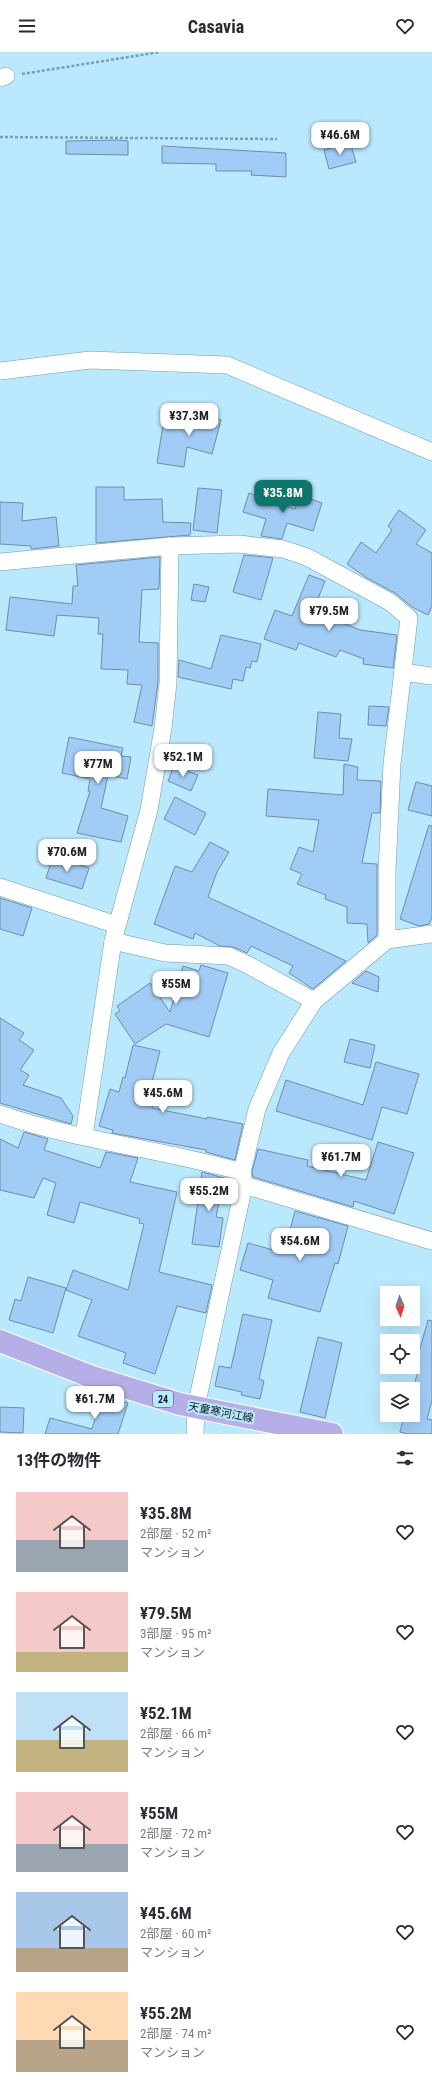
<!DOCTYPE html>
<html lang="ja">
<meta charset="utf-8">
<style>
body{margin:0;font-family:"Roboto Condensed","Noto Sans JP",sans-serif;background:#f2f2f3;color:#2b2b33;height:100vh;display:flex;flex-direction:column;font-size:15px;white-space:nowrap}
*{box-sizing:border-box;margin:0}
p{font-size:13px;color:#7c7c81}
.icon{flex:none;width:22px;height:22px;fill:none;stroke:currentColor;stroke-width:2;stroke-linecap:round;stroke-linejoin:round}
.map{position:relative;height:1382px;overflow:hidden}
.panel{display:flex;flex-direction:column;background:#fff;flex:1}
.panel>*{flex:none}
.needle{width:26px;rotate:177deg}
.buttons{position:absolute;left:380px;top:1234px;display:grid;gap:8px}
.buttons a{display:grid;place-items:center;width:40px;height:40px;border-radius:0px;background:#fff;box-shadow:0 4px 16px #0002;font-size:20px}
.price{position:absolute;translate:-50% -34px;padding:0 9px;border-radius:8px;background:#fff;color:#222;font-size:13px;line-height:26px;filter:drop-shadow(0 1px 2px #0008)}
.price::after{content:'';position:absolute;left:50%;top:24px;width:12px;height:9px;margin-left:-6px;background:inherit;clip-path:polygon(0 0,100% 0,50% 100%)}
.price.on{background:#0f766e;color:#fff}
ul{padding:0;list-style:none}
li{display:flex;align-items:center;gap:12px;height:100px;padding:0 16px}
li span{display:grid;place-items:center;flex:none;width:112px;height:80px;border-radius:0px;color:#555}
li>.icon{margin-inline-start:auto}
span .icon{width:48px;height:48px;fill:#fffc;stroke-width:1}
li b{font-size:17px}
h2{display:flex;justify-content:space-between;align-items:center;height:48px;padding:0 16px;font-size:17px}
header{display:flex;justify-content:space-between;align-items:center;height:52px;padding:0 16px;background:#fff;font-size:18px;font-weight:700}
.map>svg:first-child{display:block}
.building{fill:#a1ccf6;stroke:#6f8daa}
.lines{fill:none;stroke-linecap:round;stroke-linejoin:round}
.minor-casing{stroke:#709bae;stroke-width:18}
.major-casing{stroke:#fff;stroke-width:24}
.path{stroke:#7b9faf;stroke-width:2.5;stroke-dasharray:3 2;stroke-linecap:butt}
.minor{stroke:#fff;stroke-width:17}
.major{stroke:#b6afe7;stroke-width:22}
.labels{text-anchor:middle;stroke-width:4;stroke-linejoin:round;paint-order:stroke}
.shield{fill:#bae8fd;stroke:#3e5864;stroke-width:1}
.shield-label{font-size:10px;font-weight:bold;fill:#091a22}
.street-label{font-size:11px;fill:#091a22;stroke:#bae8fd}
</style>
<header><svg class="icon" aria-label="menu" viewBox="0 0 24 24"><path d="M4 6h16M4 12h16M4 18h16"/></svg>Casavia<svg class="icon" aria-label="heart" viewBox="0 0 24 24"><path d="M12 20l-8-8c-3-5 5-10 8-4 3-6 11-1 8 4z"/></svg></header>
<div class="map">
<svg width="432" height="1382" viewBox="0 0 432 1382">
<rect width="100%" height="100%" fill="#bae8fd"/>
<g class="building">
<path d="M 119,88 L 128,89 L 128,103 L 66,102 L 66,89 Z"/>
<path d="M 350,90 L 356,110 L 329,117 L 324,98 Z"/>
<path d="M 162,94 L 286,101 L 286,125 L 251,123 L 252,119 L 216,119 L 216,112 L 162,111 Z"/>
<path d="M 191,353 L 210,358 L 208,364 L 221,368 L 212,402 L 187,395 L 184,415 L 157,411 L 163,373 L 185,376 Z"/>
<path d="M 96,435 L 124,435 L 124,448 L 162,447 L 163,470 L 191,471 L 190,483 L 96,491 Z"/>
<path d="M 198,436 L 222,438 L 217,481 L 193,478 Z"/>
<path d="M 249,441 L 295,457 L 299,443 L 322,451 L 313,479 L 287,471 L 282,487 L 261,484 L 266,467 L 243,460 Z"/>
<path d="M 0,450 L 23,451 L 22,469 L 56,465 L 59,494 L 31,497 L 31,494 L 0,492 Z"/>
<path d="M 399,458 L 426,478 L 416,492 L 432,501 L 432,554 L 428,563 L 412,555 L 395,541 L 367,526 L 347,512 L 361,490 L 376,501 L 392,478 L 388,474 Z"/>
<path d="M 244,503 L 273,506 L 261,548 L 233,540 Z"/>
<path d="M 160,505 L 159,537 L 142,538 L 139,590 L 158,591 L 158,630 L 152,674 L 134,670 L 142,633 L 127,632 L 128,618 L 101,617 L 103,582 L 98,582 L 99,566 L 57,563 L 54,584 L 6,578 L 10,545 L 72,552 L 73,534 L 78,534 L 76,513 Z"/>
<path d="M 309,523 L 325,529 L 313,559 L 360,578 L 397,583 L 393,616 L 363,612 L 364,607 L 340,598 L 336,605 L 299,591 L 296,598 L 264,587 L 275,558 L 292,564 Z"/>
<path d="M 194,532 L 209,535 L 205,550 L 191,548 Z"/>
<path d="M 221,583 L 261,592 L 257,610 L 252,609 L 250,616 L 246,615 L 243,629 L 233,627 L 231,637 L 178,625 L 179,608 L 211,617 Z"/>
<path d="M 369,654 L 389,655 L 386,674 L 368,673 Z"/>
<path d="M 318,660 L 341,662 L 339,686 L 352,687 L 348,709 L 314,706 Z"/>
<path d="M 69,685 L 123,696 L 121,704 L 131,705 L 127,727 L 108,723 L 101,756 L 128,764 L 121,790 L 77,781 L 90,739 L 88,739 L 90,727 L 62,721 Z"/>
<path d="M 344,712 L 358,715 L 357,728 L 381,729 L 380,761 L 372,761 L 362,811 L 377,812 L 377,883 L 368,891 L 367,872 L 347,871 L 347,855 L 325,847 L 326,843 L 297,832 L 302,822 L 290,817 L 299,795 L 313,800 L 319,768 L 266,764 L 268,737 L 343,743 Z"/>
<path d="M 174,714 L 198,723 L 191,739 L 168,729 Z"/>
<path d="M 416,730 L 432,734 L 432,764 L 408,758 Z"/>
<path d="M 175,745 L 206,761 L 195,783 L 164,767 Z"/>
<path d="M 429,773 L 432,774 L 432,866 L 429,872 L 419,874 L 400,867 Z"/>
<path d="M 210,790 L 229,800 L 217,820 L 208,845 L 346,909 L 313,937 L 289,921 L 293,914 L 251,894 L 247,901 L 233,895 L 220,894 L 195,881 L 193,887 L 154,872 L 175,814 L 192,820 Z"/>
<path d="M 53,804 L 89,816 L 82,837 L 46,826 Z"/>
<path d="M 0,846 L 32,856 L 23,884 L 0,877 Z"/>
<path d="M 201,913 L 228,921 L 209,985 L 166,972 L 135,992 L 115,962 L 120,959 L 117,954 L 150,931 L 170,960 L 183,914 L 199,919 Z"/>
<path d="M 366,919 L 379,925 L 378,940 L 352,931 Z"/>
<path d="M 0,966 L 24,981 L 19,988 L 34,998 L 20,1018 L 29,1023 L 23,1033 L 61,1046 L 73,1064 L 71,1072 L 0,1051 Z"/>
<path d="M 350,987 L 375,993 L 370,1016 L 344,1010 Z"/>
<path d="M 133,993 L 160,999 L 151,1034 L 158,1036 L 152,1056 L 207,1067 L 207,1065 L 243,1072 L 235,1108 L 206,1100 L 206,1098 L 112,1081 L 113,1078 L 99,1074 L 110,1037 L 119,1040 L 123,1025 L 125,1026 Z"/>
<path d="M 376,1010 L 419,1022 L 407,1062 L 382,1055 L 372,1088 L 276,1059 L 286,1028 L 363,1053 Z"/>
<path d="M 24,1080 L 48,1087 L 44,1098 L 100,1116 L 106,1100 L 138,1106 L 130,1130 L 177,1140 L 159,1220 L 212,1233 L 206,1261 L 177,1254 L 155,1322 L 123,1311 L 126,1301 L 78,1284 L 92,1248 L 66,1238 L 73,1218 L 128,1238 L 144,1172 L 139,1171 L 140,1167 L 80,1150 L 74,1171 L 47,1163 L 56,1131 L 43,1126 L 34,1146 L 0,1138 L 0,1087 L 18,1096 Z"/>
<path d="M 378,1090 L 414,1101 L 394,1162 L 354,1149 L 353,1155 L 253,1125 L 252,1120 L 258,1097 L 308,1108 L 307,1114 L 366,1128 Z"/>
<path d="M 202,1120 L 224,1126 L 216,1165 L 223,1166 L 219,1195 L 192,1192 Z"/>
<path d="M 295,1159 L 348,1174 L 338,1212 L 335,1211 L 320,1260 L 268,1246 L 273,1228 L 240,1218 L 248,1191 L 284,1201 Z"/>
<path d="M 28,1225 L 66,1236 L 53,1281 L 9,1268 L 15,1247 L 21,1249 Z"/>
<path d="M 243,1262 L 272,1268 L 259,1327 L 264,1329 L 260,1347 L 241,1343 L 242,1340 L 215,1334 L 219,1314 L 231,1316 Z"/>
<path d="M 428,1268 L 432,1269 L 432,1348 L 427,1367 L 432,1368 L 432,1382 L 408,1382 L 400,1380 L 404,1363 L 413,1363 L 413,1337 L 420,1312 L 416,1311 Z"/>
<path d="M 318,1285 L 342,1291 L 325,1366 L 300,1360 Z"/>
<path d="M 102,1344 L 128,1351 L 118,1382 L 45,1382 L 50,1366 L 92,1377 Z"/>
<path d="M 0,1355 L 24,1356 L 23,1381 L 0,1380 Z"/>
</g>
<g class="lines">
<defs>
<g id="minor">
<path d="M 0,26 L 6,24"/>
<path d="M 0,319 L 90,308 L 227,313 L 432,400"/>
<path d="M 0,510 L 170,494 L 239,492 L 283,497 L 307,505 L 390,550 L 409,566 L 392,712 L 387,819 L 387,888"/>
<path d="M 403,620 L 432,624"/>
<path d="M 0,835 L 117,873"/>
<path d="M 113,889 L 165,901 L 229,904 L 248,913 L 314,949"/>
<path d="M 0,1062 C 78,1089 162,1097 242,1120 L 257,1057 L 281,1001 L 314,949 L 387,888 L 432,882"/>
<path d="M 84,1084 L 113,889 L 149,758 L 163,676 L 168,631 L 170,494"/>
<path d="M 244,1133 L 432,1189"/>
<path d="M 195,1382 L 196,1355 L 244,1133 L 242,1120"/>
</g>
<path id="major" d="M 0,1289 L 92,1325 L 180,1352 L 332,1382"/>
</defs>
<use href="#minor" class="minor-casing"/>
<use href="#major" class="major-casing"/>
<g class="path">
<path d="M 22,22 L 160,0"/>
<path d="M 0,85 L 277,87"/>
</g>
<use href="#minor" class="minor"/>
<use href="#major" class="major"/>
</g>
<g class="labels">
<rect class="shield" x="153" y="1339" width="20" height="16" rx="3"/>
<g class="shield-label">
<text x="163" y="1351">24</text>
</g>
<g class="street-label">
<text transform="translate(221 1360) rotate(11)" y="4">天童寒河江線</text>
</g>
</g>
</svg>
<div class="buttons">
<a><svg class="needle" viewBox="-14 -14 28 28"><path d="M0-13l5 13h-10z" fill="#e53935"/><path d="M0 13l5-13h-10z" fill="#7c7c81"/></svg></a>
<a><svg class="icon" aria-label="locate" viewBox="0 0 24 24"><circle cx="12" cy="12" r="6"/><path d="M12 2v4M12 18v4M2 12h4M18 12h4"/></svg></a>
<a><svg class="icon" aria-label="layers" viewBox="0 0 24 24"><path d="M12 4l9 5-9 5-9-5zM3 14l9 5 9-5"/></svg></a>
</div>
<b class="price" style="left:340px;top:104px">¥46.6M</b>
<b class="price" style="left:189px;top:385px">¥37.3M</b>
<b class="price on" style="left:283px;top:462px">¥35.8M</b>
<b class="price" style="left:329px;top:580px">¥79.5M</b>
<b class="price" style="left:183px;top:726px">¥52.1M</b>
<b class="price" style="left:98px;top:733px">¥77M</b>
<b class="price" style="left:67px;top:821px">¥70.6M</b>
<b class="price" style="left:176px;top:953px">¥55M</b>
<b class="price" style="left:163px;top:1062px">¥45.6M</b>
<b class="price" style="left:341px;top:1126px">¥61.7M</b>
<b class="price" style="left:209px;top:1160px">¥55.2M</b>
<b class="price" style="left:300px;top:1210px">¥54.6M</b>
<b class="price" style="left:95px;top:1368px">¥61.7M</b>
</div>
<section class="panel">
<h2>13件の物件<svg class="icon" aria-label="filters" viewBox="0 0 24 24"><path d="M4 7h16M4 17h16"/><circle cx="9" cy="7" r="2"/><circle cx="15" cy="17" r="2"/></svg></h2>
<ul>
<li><span style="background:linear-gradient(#f6c9c9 60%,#9aa5b1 0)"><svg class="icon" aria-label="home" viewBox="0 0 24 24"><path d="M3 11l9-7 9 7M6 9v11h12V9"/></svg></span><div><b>¥35.8M</b><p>2部屋 · 52 m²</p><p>マンション</p></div><svg class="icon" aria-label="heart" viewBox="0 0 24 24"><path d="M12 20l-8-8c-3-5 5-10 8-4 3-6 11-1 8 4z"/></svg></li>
<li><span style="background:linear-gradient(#f6c9c9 75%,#c2b280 0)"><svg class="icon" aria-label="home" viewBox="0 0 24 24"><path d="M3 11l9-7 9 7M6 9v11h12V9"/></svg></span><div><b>¥79.5M</b><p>3部屋 · 95 m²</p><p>マンション</p></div><svg class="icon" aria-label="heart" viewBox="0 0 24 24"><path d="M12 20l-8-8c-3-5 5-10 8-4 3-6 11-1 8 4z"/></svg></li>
<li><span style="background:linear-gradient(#bfe0f5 60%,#c2b280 0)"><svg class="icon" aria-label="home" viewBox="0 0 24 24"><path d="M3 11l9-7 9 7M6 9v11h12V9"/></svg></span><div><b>¥52.1M</b><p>2部屋 · 66 m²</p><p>マンション</p></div><svg class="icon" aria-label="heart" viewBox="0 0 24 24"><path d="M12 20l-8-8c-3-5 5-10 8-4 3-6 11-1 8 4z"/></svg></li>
<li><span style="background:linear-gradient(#f6c9c9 65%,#9aa5b1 0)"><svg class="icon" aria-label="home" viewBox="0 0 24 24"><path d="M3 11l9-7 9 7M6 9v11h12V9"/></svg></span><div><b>¥55M</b><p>2部屋 · 72 m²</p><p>マンション</p></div><svg class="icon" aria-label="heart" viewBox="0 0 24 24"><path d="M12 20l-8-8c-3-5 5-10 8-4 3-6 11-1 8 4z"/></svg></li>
<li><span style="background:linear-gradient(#a9c7e8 70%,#b9a48a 0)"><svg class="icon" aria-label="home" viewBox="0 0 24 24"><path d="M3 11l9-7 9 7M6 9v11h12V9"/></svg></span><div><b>¥45.6M</b><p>2部屋 · 60 m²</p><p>マンション</p></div><svg class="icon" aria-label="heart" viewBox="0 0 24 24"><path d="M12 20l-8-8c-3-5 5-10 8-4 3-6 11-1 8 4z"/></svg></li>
<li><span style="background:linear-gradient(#ffd9b3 60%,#b9a48a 0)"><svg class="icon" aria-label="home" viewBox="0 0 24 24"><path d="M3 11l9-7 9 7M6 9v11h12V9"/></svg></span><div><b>¥55.2M</b><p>2部屋 · 74 m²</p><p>マンション</p></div><svg class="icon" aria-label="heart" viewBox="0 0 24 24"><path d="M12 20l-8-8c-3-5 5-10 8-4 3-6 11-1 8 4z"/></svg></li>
</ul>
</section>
